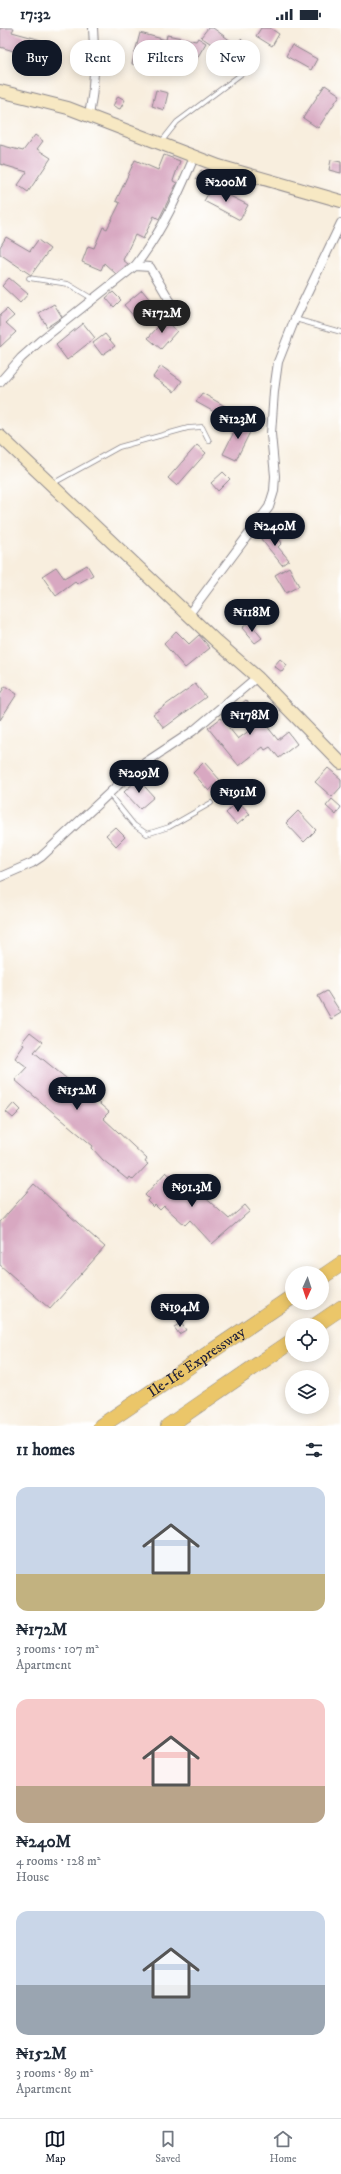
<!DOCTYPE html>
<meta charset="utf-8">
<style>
body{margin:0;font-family:"IM FELL DW Pica",serif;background:#f6f6f7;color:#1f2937;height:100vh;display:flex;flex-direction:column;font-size:15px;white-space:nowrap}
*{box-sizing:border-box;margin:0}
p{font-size:13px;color:#747a83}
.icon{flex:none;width:22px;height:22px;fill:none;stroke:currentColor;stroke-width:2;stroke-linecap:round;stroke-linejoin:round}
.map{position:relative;height:1398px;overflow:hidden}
.details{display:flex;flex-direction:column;background:#fff;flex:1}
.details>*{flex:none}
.top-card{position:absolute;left:12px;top:12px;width:317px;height:36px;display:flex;gap:8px}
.needle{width:26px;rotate:183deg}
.controls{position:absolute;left:285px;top:1238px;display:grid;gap:8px}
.controls a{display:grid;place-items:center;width:44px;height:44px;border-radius:50%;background:#fff;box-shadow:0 2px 10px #0003;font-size:20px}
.price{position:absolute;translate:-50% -34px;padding:0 9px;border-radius:14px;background:#111827;color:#fff;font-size:13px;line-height:26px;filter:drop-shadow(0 1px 2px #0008)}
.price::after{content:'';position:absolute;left:50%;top:24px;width:12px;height:9px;margin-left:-6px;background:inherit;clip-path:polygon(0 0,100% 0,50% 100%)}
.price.current{background:#222;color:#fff}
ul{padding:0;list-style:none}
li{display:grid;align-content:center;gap:8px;height:212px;padding:0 16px}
li span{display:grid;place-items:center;height:124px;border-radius:12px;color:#555}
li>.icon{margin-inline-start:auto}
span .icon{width:72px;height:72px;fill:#fffc;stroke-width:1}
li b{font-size:17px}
h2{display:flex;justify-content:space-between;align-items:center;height:48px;padding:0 16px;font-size:17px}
.chip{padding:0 14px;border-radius:16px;background:#fff;box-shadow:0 2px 10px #0003;font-size:14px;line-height:36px}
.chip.current{background:#111827;color:#fff}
.status{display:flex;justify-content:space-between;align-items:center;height:28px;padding:0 20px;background:#fff;direction:ltr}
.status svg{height:11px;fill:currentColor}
.dock{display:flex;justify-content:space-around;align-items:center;height:56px;border-top:1px solid #e0e1e3;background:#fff;font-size:11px;color:#747a83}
.dock a{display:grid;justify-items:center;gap:2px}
.dock .current{color:#111827}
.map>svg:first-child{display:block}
.building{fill:#d8a8c1}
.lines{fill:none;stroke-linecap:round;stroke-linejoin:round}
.lane-casing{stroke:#8d888c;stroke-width:5.5}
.street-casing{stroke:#8d888c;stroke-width:10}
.secondary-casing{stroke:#8d888c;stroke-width:14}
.highway-casing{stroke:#8d888c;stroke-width:16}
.lane{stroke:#fff;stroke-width:4}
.street{stroke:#fff;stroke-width:8}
.secondary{stroke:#f7e8c3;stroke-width:12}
.highway{stroke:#ebc669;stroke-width:15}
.labels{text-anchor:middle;stroke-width:3;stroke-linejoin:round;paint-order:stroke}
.street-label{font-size:15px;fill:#22223b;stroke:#fff}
</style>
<div class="status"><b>17:32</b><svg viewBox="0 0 49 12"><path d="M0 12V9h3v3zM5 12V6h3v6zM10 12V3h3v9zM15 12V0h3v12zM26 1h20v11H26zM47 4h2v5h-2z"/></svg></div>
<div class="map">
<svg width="341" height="1398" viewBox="0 0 341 1398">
<rect width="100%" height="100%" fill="#fff"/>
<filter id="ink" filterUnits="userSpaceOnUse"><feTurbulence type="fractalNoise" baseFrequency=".025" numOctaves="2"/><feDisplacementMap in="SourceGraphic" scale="8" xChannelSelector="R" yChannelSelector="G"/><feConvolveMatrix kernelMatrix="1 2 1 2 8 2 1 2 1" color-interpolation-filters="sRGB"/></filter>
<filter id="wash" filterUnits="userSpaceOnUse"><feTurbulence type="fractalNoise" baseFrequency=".012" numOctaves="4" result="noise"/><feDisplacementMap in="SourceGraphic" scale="16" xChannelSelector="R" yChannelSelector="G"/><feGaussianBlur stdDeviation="0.9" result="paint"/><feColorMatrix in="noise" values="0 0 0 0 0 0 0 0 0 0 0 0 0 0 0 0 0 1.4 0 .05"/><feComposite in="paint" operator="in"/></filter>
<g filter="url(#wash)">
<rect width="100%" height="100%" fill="#f8eede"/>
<g id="blocks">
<g class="building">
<path d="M 0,0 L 14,0 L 12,4 L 41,12 L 37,28 L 32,26 L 31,28 L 0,19 Z"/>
<path d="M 208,0 L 213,0 L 235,16 L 241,11 L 249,20 L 238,29 L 225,15 L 220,22 L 201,9 Z"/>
<path d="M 261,0 L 270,0 L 279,6 L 272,18 L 256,8 Z"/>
<path d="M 140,5 L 166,12 L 167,7 L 196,13 L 198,10 L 206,15 L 194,35 L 182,28 L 180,35 L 153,28 L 149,40 L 132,36 Z"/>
<path d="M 292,17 L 317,31 L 311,42 L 286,28 Z"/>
<path d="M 325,57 L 340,67 L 318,100 L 303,90 Z"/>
<path d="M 156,62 L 168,65 L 164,82 L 152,78 Z"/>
<path d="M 118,68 L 125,72 L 120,81 L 113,78 Z"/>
<path d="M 35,107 L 43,113 L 37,121 L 51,130 L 28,164 L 18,157 L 27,144 L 0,136 L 0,117 L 23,123 Z"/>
<path d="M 164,127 L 180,133 L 173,153 L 177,155 L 159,191 L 154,188 L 143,211 L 135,207 L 123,232 L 128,236 L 116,246 L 104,235 L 101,242 L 82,234 L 88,218 L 94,220 L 103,199 L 107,201 L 120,175 L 116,173 L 135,132 L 158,142 Z"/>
<path d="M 331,132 L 341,134 L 341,145 L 329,142 Z"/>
<path d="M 201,142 L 209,146 L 203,156 L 196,151 Z"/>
<path d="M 212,159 L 248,177 L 240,192 L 204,173 Z"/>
<path d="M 6,209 L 30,223 L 38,212 L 50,221 L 31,247 L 0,226 L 0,219 Z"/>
<path d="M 9,250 L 28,266 L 20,275 L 2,258 Z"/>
<path d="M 142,262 L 155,278 L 137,292 L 124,277 Z"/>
<path d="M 113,264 L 121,272 L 114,279 L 106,270 Z"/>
<path d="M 54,276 L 62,289 L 47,299 L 39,285 Z"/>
<path d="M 7,281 L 14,288 L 6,295 L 16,304 L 0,319 L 0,287 Z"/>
<path d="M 164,292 L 177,303 L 161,321 L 148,310 Z"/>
<path d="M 83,295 L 95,310 L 67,332 L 56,317 Z"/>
<path d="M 105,306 L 115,318 L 102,327 L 93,315 Z"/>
<path d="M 161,338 L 182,353 L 174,364 L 153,349 Z"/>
<path d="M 202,365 L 230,381 L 225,390 L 196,374 Z"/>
<path d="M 240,392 L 253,398 L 236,432 L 223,426 Z"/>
<path d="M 197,417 L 206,425 L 177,458 L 168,450 Z"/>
<path d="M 223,444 L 230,451 L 218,463 L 211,455 Z"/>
<path d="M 272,502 L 282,515 L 278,519 L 289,532 L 282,537 L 261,511 Z"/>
<path d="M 87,537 L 93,547 L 77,556 L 75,554 L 56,568 L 42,548 L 56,539 L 64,550 Z"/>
<path d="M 289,539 L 299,558 L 286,565 L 275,547 Z"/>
<path d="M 249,594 L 262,610 L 255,615 L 242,600 Z"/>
<path d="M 176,603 L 189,616 L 199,607 L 210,620 L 185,640 L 164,616 Z"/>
<path d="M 280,631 L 287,637 L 282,644 L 274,638 Z"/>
<path d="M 195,656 L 206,669 L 164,700 L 153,686 Z"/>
<path d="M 5,658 L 17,666 L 0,692 L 0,666 Z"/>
<path d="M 246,672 L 278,712 L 288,704 L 297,716 L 279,730 L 270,719 L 265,722 L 263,719 L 239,738 L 208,700 L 221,690 L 238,711 L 250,702 L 233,682 Z"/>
<path d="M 204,734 L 220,752 L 209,763 L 193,745 Z"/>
<path d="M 328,740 L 341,751 L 341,759 L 332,769 L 315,754 Z"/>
<path d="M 138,751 L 154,769 L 140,781 L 124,764 Z"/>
<path d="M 332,771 L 341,779 L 336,787 L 326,778 Z"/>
<path d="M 238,773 L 250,786 L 237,797 L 226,785 Z"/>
<path d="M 298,783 L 316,802 L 304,814 L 286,795 Z"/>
<path d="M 115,799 L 125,809 L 116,818 L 106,807 Z"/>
<path d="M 327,963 L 341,985 L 331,991 L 318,968 Z"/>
<path d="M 30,1004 L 43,1014 L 34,1024 L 77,1059 L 78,1057 L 109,1084 L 103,1090 L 147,1131 L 145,1134 L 148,1136 L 133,1152 L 130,1149 L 128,1152 L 103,1132 L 92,1120 L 93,1118 L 15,1052 L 27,1039 L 15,1030 L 24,1017 L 21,1015 Z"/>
<path d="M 14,1075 L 21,1082 L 13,1090 L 6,1084 Z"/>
<path d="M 166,1144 L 186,1162 L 191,1157 L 229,1191 L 245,1177 L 250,1183 L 212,1216 L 190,1192 L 185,1197 L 164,1178 L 160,1182 L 155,1177 L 153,1179 L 147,1173 L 149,1171 L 145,1167 Z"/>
<path d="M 34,1156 L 105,1219 L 50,1281 L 0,1237 L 0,1194 Z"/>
<path d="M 181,1295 L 186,1302 L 179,1306 L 174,1299 Z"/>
</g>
</g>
</g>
<g filter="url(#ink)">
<use href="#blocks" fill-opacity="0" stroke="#8d888c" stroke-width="1"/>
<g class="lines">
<defs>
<g id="lane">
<path d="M 162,113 L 177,94 L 248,41"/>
<path d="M 29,250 L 68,256 L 93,271"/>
<path d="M 295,291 L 341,304"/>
<path d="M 52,456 L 119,419 L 188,400 L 202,399 L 209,413"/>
<path d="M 109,766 L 134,797 L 147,806 L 169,799 L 211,775"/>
</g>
<g id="street">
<path d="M 89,88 C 95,57 95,32 93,0"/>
<path d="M 135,238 C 162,204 178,167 195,127"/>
<path d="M 0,354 L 21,330 L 40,313 L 135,238 L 150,239 L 176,283"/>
<path d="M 189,586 L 269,479 L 274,463 L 275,448 L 271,406 L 274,363 L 278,334 L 295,291 L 341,195"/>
<path d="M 0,849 L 32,835 L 41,829 L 134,742 L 193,703 L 257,649"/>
</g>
<g id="secondary">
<path d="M 0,63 L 68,80 L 219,138 L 341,173"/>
<path d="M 0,408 L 217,614 L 257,649 L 341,735"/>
</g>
<g id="highway">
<path d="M 322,1249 L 341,1236"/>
<path d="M 316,1297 L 341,1280"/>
<path id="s1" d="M 101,1398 L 292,1269"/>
<path d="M 168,1398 L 292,1313"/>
</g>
</defs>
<use href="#lane" class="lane-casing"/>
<use href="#street" class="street-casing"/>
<use href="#secondary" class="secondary-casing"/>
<use href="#highway" class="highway-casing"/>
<use href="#lane" class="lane"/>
<use href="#street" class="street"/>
<use href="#secondary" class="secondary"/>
<use href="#highway" class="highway"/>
</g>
</g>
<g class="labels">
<g class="street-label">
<text dy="5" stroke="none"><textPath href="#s1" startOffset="115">Ile-Ife Expressway</textPath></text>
</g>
</g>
</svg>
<div class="controls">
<a><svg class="needle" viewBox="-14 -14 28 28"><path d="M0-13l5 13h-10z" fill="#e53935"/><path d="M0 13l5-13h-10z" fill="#747a83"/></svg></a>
<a><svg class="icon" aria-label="locate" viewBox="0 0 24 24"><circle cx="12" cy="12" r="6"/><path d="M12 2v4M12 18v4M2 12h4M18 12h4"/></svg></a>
<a><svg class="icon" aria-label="layers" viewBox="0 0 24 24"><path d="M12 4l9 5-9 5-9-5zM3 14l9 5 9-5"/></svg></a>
</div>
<b class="price" style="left:226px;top:175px">₦200M</b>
<b class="price current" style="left:162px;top:306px">₦172M</b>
<b class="price" style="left:238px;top:412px">₦123M</b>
<b class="price" style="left:275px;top:519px">₦240M</b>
<b class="price" style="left:252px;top:605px">₦118M</b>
<b class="price" style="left:250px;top:708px">₦178M</b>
<b class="price" style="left:139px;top:766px">₦209M</b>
<b class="price" style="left:238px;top:785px">₦191M</b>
<b class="price" style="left:77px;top:1083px">₦152M</b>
<b class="price" style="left:192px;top:1180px">₦91.3M</b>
<b class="price" style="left:180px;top:1300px">₦194M</b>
<div class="top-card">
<a class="chip current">Buy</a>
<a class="chip">Rent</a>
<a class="chip">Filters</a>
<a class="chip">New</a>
</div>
</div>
<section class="details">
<h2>11 homes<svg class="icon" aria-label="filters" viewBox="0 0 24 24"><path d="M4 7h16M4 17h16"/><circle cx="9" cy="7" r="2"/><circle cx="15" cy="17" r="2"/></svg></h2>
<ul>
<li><span style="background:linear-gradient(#c9d6e8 70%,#c2b280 0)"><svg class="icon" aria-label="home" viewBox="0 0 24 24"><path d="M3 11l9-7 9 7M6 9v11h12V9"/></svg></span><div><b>₦172M</b><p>3 rooms · 107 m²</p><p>Apartment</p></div></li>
<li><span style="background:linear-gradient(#f6c9c9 70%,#b9a48a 0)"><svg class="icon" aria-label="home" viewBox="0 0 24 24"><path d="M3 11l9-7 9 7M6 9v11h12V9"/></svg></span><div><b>₦240M</b><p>4 rooms · 128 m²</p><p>House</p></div></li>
<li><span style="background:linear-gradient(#c9d6e8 60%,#9aa5b1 0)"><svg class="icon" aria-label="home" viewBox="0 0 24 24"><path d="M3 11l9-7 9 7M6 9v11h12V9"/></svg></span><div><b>₦152M</b><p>3 rooms · 89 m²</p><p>Apartment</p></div></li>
</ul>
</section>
<nav class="dock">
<a class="current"><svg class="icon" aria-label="map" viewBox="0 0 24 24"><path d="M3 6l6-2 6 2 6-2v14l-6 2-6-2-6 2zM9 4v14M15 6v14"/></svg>Map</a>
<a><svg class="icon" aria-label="saved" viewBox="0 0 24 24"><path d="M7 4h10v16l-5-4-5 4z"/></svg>Saved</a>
<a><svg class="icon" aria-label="home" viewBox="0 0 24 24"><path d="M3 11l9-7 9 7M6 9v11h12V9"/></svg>Home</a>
</nav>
